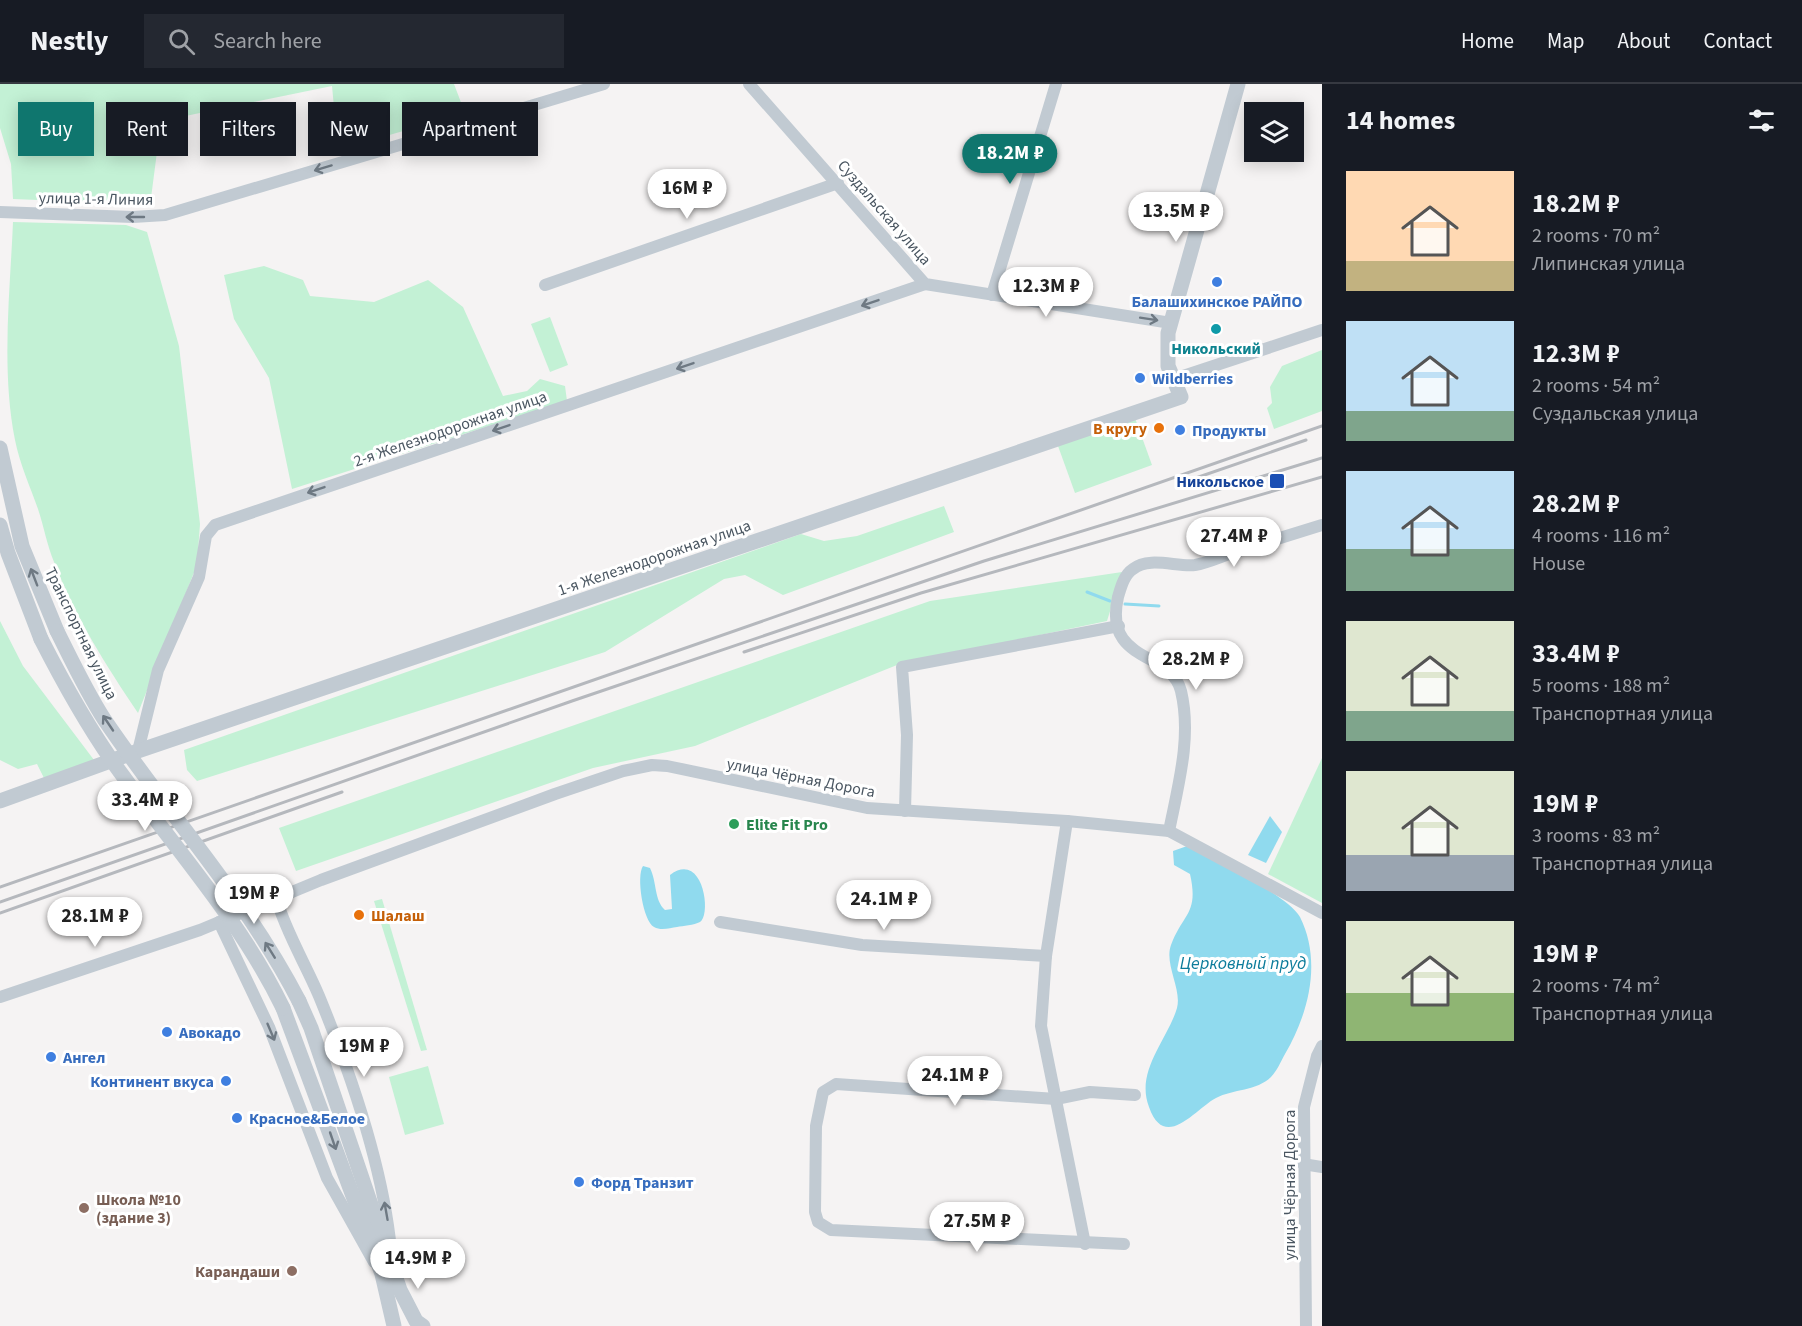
<!DOCTYPE html>
<meta charset="utf-8">
<style>
body{margin:0;font-family:"Source Sans 3",sans-serif;background:#242831;color:#f1f3f6;height:100vh;display:flex;flex-direction:column;font-size:22px;white-space:nowrap}
*{box-sizing:border-box;margin:0}
p{font-size:20px;color:#9ea1a6}
.icon{flex:none;width:33px;height:33px;fill:none;stroke:currentColor;stroke-width:2;stroke-linecap:round;stroke-linejoin:round}
.map{position:relative;flex:1;overflow:hidden}
.side{display:flex;flex-direction:column;background:#171b24;width:480px}
.side>*{flex:none}
.banner{position:absolute;left:18px;top:18px;width:570px;height:54px;display:flex;gap:12px}
.buttons{position:absolute;left:1244px;top:18px;display:grid;gap:12px}
.buttons a{display:grid;place-items:center;width:60px;height:60px;border-radius:0px;background:#171b24;box-shadow:0 3px 15px #0003;font-size:30px}
.price{position:absolute;translate:-50% -51px;padding:0 14px;border-radius:21px;background:#fff;color:#222;font-size:20px;line-height:39px;filter:drop-shadow(0 2px 3px #0008)}
.price::after{content:'';position:absolute;left:50%;top:36px;width:18px;height:14px;margin-left:-9px;background:inherit;clip-path:polygon(0 0,100% 0,50% 100%)}
.price.current{background:#0f766e;color:#fff}
ul{padding:0;list-style:none}
li{display:flex;align-items:center;gap:18px;height:150px;padding:0 24px}
li span{display:grid;place-items:center;flex:none;width:168px;height:120px;border-radius:0px;color:#555}
li>.icon{margin-inline-start:auto}
span .icon{width:72px;height:72px;fill:#fffc;stroke-width:1}
li b{font-size:26px}
h2{display:flex;justify-content:space-between;align-items:center;height:72px;padding:0 24px;font-size:26px}
.chip{padding:0 21px;border-radius:0px;background:#171b24;box-shadow:0 3px 15px #0003;font-size:21px;line-height:54px}
.chip.current{background:#0f766e;color:#fff}
header{display:flex;align-items:center;gap:36px;box-sizing:border-box;height:84px;padding:0 30px;background:#171b24;border-bottom:2px solid #363941}
header strong{font-size:28px}
nav{display:flex;gap:33px;margin-inline-start:auto;font-size:21px}
.search{width:420px;height:54px;background:#242831;display:flex;align-items:center;gap:15px;box-sizing:border-box;padding:0 21px;border-radius:0px;color:#9ea1a6;font-size:22px}
main{display:flex;flex:1;min-height:0}
.map>svg:first-child{display:block}
.green{fill:#c3f1d5}
.water{fill:#90daee}
.lines{fill:none;stroke-linecap:round;stroke-linejoin:round}
.stream{stroke:#90daee;stroke-width:3}
.minor{stroke:#c1cad2;stroke-width:12}
.tertiary{stroke:#c1cad2;stroke-width:15}
.rail{stroke:#b5b8bd;stroke-width:3}
.tertiary-bridge{stroke:#c1cad2;stroke-width:15}
.oneway{stroke:#6e7983}
.shop-dot{fill:#3f7fe0;stroke:#fff;stroke-width:2}
.culture-dot{fill:#0f9aa8;stroke:#fff;stroke-width:2}
.food-dot{fill:#e8710a;stroke:#fff;stroke-width:2}
.transit-dot{fill:#1a4fb4;stroke:#fff;stroke-width:2}
.leisure-dot{fill:#2e9e5b;stroke:#fff;stroke-width:2}
.education-dot{fill:#8d6e63;stroke:#fff;stroke-width:2}
.labels{text-anchor:middle;stroke-width:6;stroke-linejoin:round;paint-order:stroke}
.street-label{font-size:16px;fill:#4a5661;stroke:#fff}
.shop-label{font-size:16px;font-weight:bold;fill:#366cbe;stroke:#fff;text-anchor:start}
.culture-label{font-size:16px;font-weight:bold;fill:#0d838f;stroke:#fff}
.food-label{font-size:16px;font-weight:bold;fill:#c56008;stroke:#fff;text-anchor:end}
.transit-label{font-size:16px;font-weight:bold;fill:#164399;stroke:#fff;text-anchor:end}
.leisure-label{font-size:16px;font-weight:bold;fill:#27864d;stroke:#fff;text-anchor:start}
.education-label{font-size:16px;font-weight:bold;fill:#785e54;stroke:#fff;text-anchor:start}
.water-label{font-size:18px;font-style:italic;fill:#0c7c9b;stroke:#fff}
</style>
<header>
<strong>Nestly</strong>
<div class="search"><svg class="icon" aria-label="search" viewBox="0 0 24 24"><circle cx="10" cy="10" r="6"/><path d="M15 15l6 6"/></svg>Search here</div>
<nav><a>Home</a><a>Map</a><a>About</a><a>Contact</a></nav>
</header>
<main>
<div class="map">
<svg width="1322" height="1242" viewBox="0 0 1322 1242">
<rect width="100%" height="100%" fill="#f5f3f3"/>
<g class="green">
<path d="M 0,0 L 454,0 L 465,29 L 338,66 L 332,2 L 161,37 L 151,114 L 137,120 L 13,115 L 11,80 L 0,44 Z"/>
<path d="M 13,138 L 126,141 L 147,148 L 179,262 L 200,440 L 197,481 L 138,629 C 105,580 76,534 54,478 C 47,461 44,443 38,425 C 30,402 20,381 15,356 C 1,285 10,209 13,138 Z"/>
<path d="M 264,182 L 303,196 L 310,212 L 374,218 L 428,196 L 463,223 L 503,312 L 527,307 L 540,295 L 565,302 L 567,317 L 292,405 L 269,294 L 234,235 L 224,191 Z"/>
<path d="M 550,233 L 568,281 L 550,288 L 531,240 Z"/>
<path d="M 1322,266 L 1322,327 L 1274,345 L 1267,324 L 1272,319 L 1270,303 L 1282,282 Z"/>
<path d="M 1135,334 L 1152,381 L 1075,409 L 1058,362 Z"/>
<path d="M 944,422 L 954,448 L 783,511 L 745,491 L 724,495 L 605,568 L 197,697 L 187,686 L 184,666 L 801,450 L 824,457 L 857,452 Z"/>
<path d="M 1122,488 L 1107,537 L 897,581 L 695,662 L 593,684 L 296,787 L 279,744 L 930,517 Z"/>
<path d="M 0,537 L 23,582 L 94,676 L 44,694 L 37,680 L 18,685 L 0,676 Z"/>
<path d="M 1322,674 L 1322,819 L 1268,790 Z"/>
<path d="M 382,815 L 427,966 L 421,967 L 374,817 Z"/>
<path d="M 428,982 L 444,1040 L 405,1051 L 389,993 Z"/>
</g>
<g class="water">
<path d="M 1270,732 L 1282,748 L 1266,779 L 1248,771 Z"/>
<path d="M 1190,761 C 1215,776 1287,811 1300,833 C 1322,877 1309,929 1285,970 C 1281,977 1277,987 1271,993 C 1257,1007 1233,1005 1216,1014 C 1195,1025 1165,1068 1149,1023 C 1135,987 1168,955 1177,924 C 1182,905 1164,880 1171,861 C 1183,829 1199,830 1190,790 L 1174,781 L 1173,767 Z"/>
<path d="M 643,782 L 650,784 C 657,798 654,816 665,826 L 672,825 L 670,791 C 703,766 712,831 700,838 C 694,841 683,842 677,843 C 670,844 661,847 654,843 C 643,837 636,792 643,782 Z"/>
</g>
<g class="lines">
<g class="stream">
<path d="M 1087,508 L 1110,517"/>
<path d="M 1125,520 L 1159,522"/>
</g>
<g class="minor">
<path d="M 749,0 L 925,200 L 1171,239"/>
<path d="M 0,128 L 133,133 L 165,131 L 604,0"/>
<path d="M 545,201 L 838,99"/>
<path d="M 992,211 L 1056,0"/>
<path d="M 1171,296 L 1322,246"/>
<path d="M 138,667 L 158,586 L 199,493 L 206,452 L 215,441 L 925,200"/>
<path d="M 905,727 L 907,651 L 902,583 L 1119,542"/>
<path d="M 1067,737 L 1046,872 L 1041,942 L 1085,1160"/>
<path d="M 1169,747 C 1178,702 1192,653 1181,607 C 1171,566 1103,580 1118,513 C 1121,503 1124,491 1133,485 C 1149,472 1176,483 1195,481 C 1208,479 1222,472 1235,468 C 1264,459 1293,450 1322,441"/>
<path d="M 277,816 C 284,844 307,883 319,912 C 351,990 383,1083 391,1166"/>
<path d="M 219,838 L 269,943 L 327,1094 L 374,1178"/>
<path d="M 720,838 L 862,861 L 1046,872"/>
<path d="M 0,913 L 200,846 L 321,796 L 555,710 L 623,687 L 652,681 L 667,682 L 867,724 L 1067,737 L 1169,747 L 1322,829"/>
<path d="M 1303,1080 L 1322,1083"/>
<path d="M 1124,1160 L 831,1146 L 818,1138 L 815,1128 L 816,1042 L 823,1008 L 836,1000 L 1056,1015 L 1090,1008 L 1135,1011"/>
<path d="M 1306,1242 L 1304,1023 L 1317,972 L 1322,962"/>
</g>
<g class="tertiary">
<path d="M 0,364 L 22,462 L 57,547"/>
<path d="M 0,441 L 8,469 L 41,555"/>
<path d="M 0,717 L 138,667 L 1181,313 L 1168,282 L 1168,249 L 1238,0"/>
<path d="M 299,917 L 311,944 L 400,1206 L 416,1237 L 423,1242"/>
<path d="M 283,924 L 382,1190 L 394,1242"/>
</g>
<g class="rail">
<path d="M 1187,397 L 1306,356"/>
<path d="M 744,568 L 921,509 L 1322,393"/>
<path d="M 0,803 L 1322,342"/>
<path d="M 0,818 L 572,617 L 984,477 L 1322,374"/>
<path d="M 0,829 L 342,708"/>
</g>
<g class="tertiary-bridge">
<path d="M 57,547 C 72,577 86,607 104,635 C 168,730 246,814 299,917"/>
<path d="M 41,555 C 65,602 91,649 123,692 C 178,768 242,839 283,924"/>
</g>
</g>
<defs><path id="oneway-shaft" d="M-6 0H5M1.5-3L5.5 0L1.5 3" fill="none" stroke-width="1.6" stroke-linecap="round" stroke-linejoin="round" transform="scale(1.5)"/></defs>
<g class="oneway">
<use href="#oneway-shaft" transform="translate(323 84) rotate(163)"/>
<use href="#oneway-shaft" transform="translate(135 133) rotate(180)"/>
<use href="#oneway-shaft" transform="translate(870 219) rotate(161)"/>
<use href="#oneway-shaft" transform="translate(1149 235) rotate(9)"/>
<use href="#oneway-shaft" transform="translate(685 282) rotate(161)"/>
<use href="#oneway-shaft" transform="translate(501 344) rotate(161)"/>
<use href="#oneway-shaft" transform="translate(316 406) rotate(161)"/>
<use href="#oneway-shaft" transform="translate(34 493) rotate(-111)"/>
<use href="#oneway-shaft" transform="translate(108 639) rotate(-124)"/>
<use href="#oneway-shaft" transform="translate(270 866) rotate(-122)"/>
<use href="#oneway-shaft" transform="translate(271 948) rotate(67)"/>
<use href="#oneway-shaft" transform="translate(333 1057) rotate(71)"/>
<use href="#oneway-shaft" transform="translate(386 1127) rotate(-100)"/>
</g>
<g class="shop-dot">
<circle cx="1217" cy="198" r="6"/>
<circle cx="1140" cy="294" r="6"/>
<circle cx="1180" cy="346" r="6"/>
<circle cx="167" cy="948" r="6"/>
<circle cx="51" cy="973" r="6"/>
<circle cx="226" cy="997" r="6"/>
<circle cx="237" cy="1034" r="6"/>
<circle cx="579" cy="1098" r="6"/>
</g>
<circle class="culture-dot" cx="1216" cy="245" r="6"/>
<g class="food-dot">
<circle cx="1159" cy="344" r="6"/>
<circle cx="359" cy="831" r="6"/>
</g>
<rect class="transit-dot" x="1269" y="389" width="16" height="16" rx="3"/>
<circle class="leisure-dot" cx="734" cy="740" r="6"/>
<g class="education-dot">
<circle cx="84" cy="1124" r="6"/>
<circle cx="292" cy="1187" r="6"/>
</g>
<g class="labels">
<g class="street-label">
<text transform="translate(96 114) rotate(1)" y="6">улица 1-я Линия</text>
<text transform="translate(885 128) rotate(49)" y="6">Суздальская улица</text>
<text transform="translate(450 344) rotate(-19)" y="6">2-я Железнодорожная улица</text>
<text transform="translate(654 473) rotate(-19)" y="6">1-я Железнодорожная улица</text>
<text transform="translate(82 549) rotate(64)" y="6">Транспортная улица</text>
<text transform="translate(801 693) rotate(11)" y="6">улица Чёрная Дорога</text>
<text transform="translate(1289 1101) rotate(-90)" y="6">улица Чёрная Дорога</text>
</g>
<g class="shop-label">
<text x="1217" y="223" text-anchor="middle">Балашихинское РАЙПО</text>
<text x="1152" y="300">Wildberries</text>
<text x="1192" y="352">Продукты</text>
<text x="179" y="954">Авокадо</text>
<text x="63" y="979">Ангел</text>
<text x="214" y="1003" text-anchor="end">Континент вкуса</text>
<text x="249" y="1040">Красное&amp;Белое</text>
<text x="591" y="1104">Форд Транзит</text>
</g>
<g class="culture-label">
<text x="1216" y="270">Никольский</text>
</g>
<g class="food-label">
<text x="1147" y="350">В кругу</text>
<text x="371" y="837" text-anchor="start">Шалаш</text>
</g>
<g class="transit-label">
<text x="1264" y="403">Никольское</text>
</g>
<g class="leisure-label">
<text x="746" y="746">Elite Fit Pro</text>
</g>
<g class="education-label">
<text x="96" y="1121">Школа №10<tspan x="96" dy="18">(здание 3)</tspan></text>
<text x="280" y="1193" text-anchor="end">Карандаши</text>
</g>
<g class="water-label">
<text x="1243" y="885">Церковный пруд</text>
</g>
</g>
</svg>
<div class="buttons">
<a><svg class="icon" aria-label="layers" viewBox="0 0 24 24"><path d="M12 4l9 5-9 5-9-5zM3 14l9 5 9-5"/></svg></a>
</div>
<b class="price current" style="left:1010px;top:101px">18.2M ₽</b>
<b class="price" style="left:687px;top:136px">16M ₽</b>
<b class="price" style="left:1176px;top:159px">13.5M ₽</b>
<b class="price" style="left:1046px;top:234px">12.3M ₽</b>
<b class="price" style="left:1234px;top:484px">27.4M ₽</b>
<b class="price" style="left:1196px;top:607px">28.2M ₽</b>
<b class="price" style="left:145px;top:748px">33.4M ₽</b>
<b class="price" style="left:254px;top:841px">19M ₽</b>
<b class="price" style="left:884px;top:847px">24.1M ₽</b>
<b class="price" style="left:95px;top:864px">28.1M ₽</b>
<b class="price" style="left:364px;top:994px">19M ₽</b>
<b class="price" style="left:955px;top:1023px">24.1M ₽</b>
<b class="price" style="left:977px;top:1169px">27.5M ₽</b>
<b class="price" style="left:418px;top:1206px">14.9M ₽</b>
<div class="banner">
<a class="chip current">Buy</a>
<a class="chip">Rent</a>
<a class="chip">Filters</a>
<a class="chip">New</a>
<a class="chip">Apartment</a>
</div>
</div>
<section class="side">
<h2>14 homes<svg class="icon" aria-label="filters" viewBox="0 0 24 24"><path d="M4 7h16M4 17h16"/><circle cx="9" cy="7" r="2"/><circle cx="15" cy="17" r="2"/></svg></h2>
<ul>
<li><span style="background:linear-gradient(#ffd9b3 75%,#c2b280 0)"><svg class="icon" aria-label="home" viewBox="0 0 24 24"><path d="M3 11l9-7 9 7M6 9v11h12V9"/></svg></span><div><b>18.2M ₽</b><p>2 rooms · 70 m²</p><p>Липинская улица</p></div></li>
<li><span style="background:linear-gradient(#bfe0f5 75%,#7fa58c 0)"><svg class="icon" aria-label="home" viewBox="0 0 24 24"><path d="M3 11l9-7 9 7M6 9v11h12V9"/></svg></span><div><b>12.3M ₽</b><p>2 rooms · 54 m²</p><p>Суздальская улица</p></div></li>
<li><span style="background:linear-gradient(#bfe0f5 65%,#7fa58c 0)"><svg class="icon" aria-label="home" viewBox="0 0 24 24"><path d="M3 11l9-7 9 7M6 9v11h12V9"/></svg></span><div><b>28.2M ₽</b><p>4 rooms · 116 m²</p><p>House</p></div></li>
<li><span style="background:linear-gradient(#dfe7d0 75%,#7fa58c 0)"><svg class="icon" aria-label="home" viewBox="0 0 24 24"><path d="M3 11l9-7 9 7M6 9v11h12V9"/></svg></span><div><b>33.4M ₽</b><p>5 rooms · 188 m²</p><p>Транспортная улица</p></div></li>
<li><span style="background:linear-gradient(#dfe7d0 70%,#9aa5b1 0)"><svg class="icon" aria-label="home" viewBox="0 0 24 24"><path d="M3 11l9-7 9 7M6 9v11h12V9"/></svg></span><div><b>19M ₽</b><p>3 rooms · 83 m²</p><p>Транспортная улица</p></div></li>
<li><span style="background:linear-gradient(#dfe7d0 60%,#8fb573 0)"><svg class="icon" aria-label="home" viewBox="0 0 24 24"><path d="M3 11l9-7 9 7M6 9v11h12V9"/></svg></span><div><b>19M ₽</b><p>2 rooms · 74 m²</p><p>Транспортная улица</p></div></li>
</ul>
</section>
</main>
